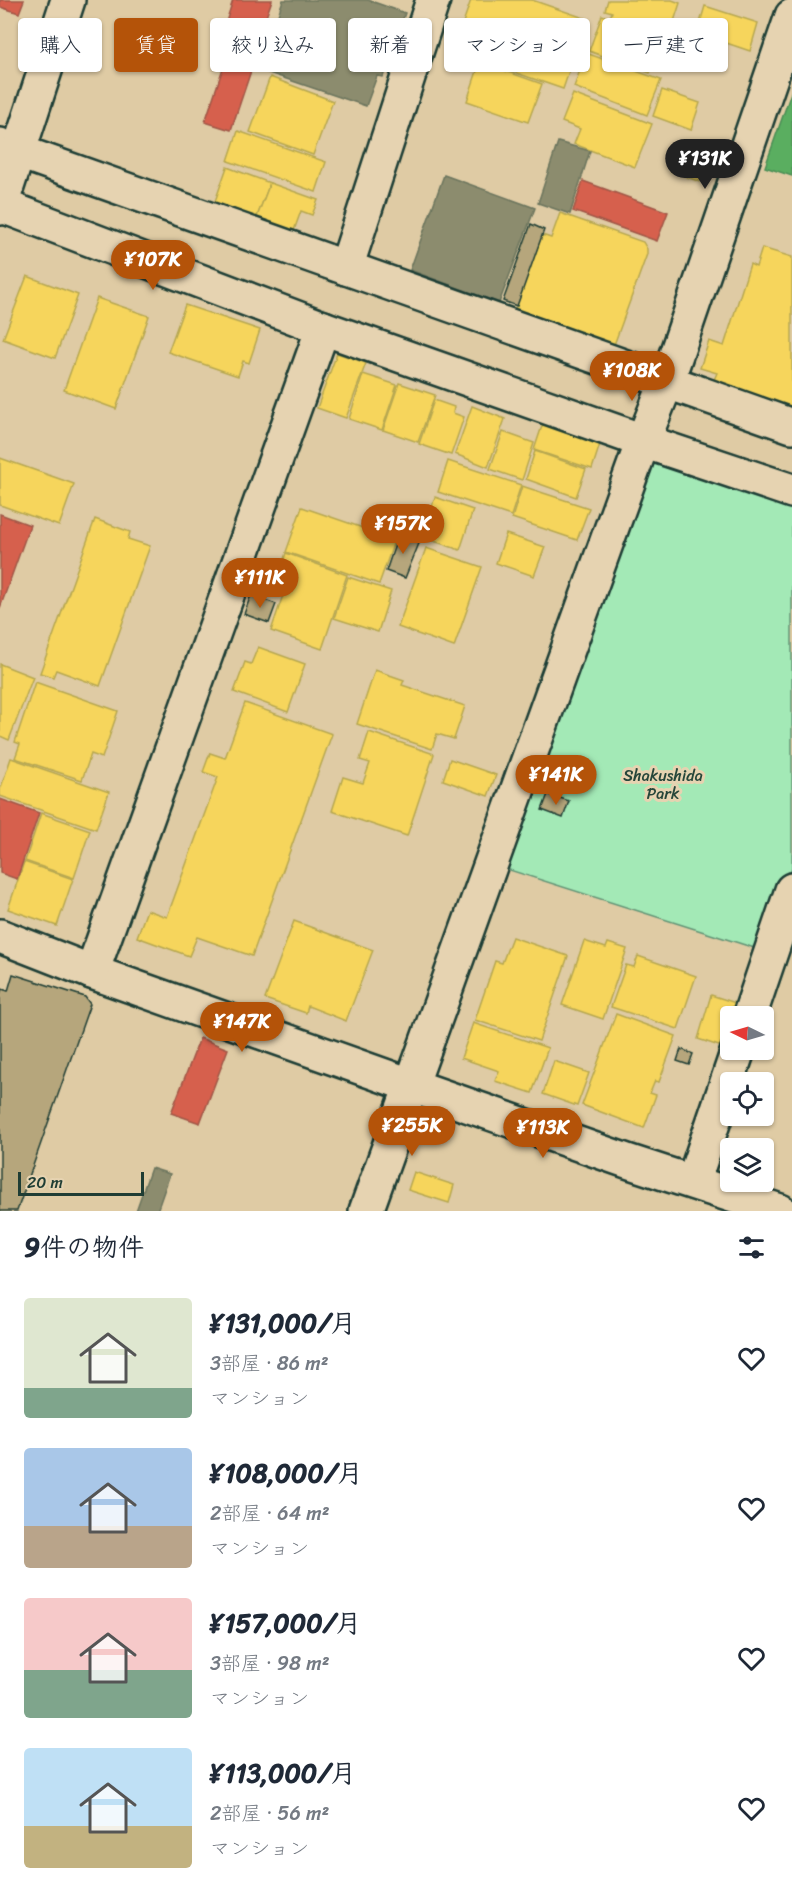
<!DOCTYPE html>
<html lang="ja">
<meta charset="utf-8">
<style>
body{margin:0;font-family:Sriracha,"Klee One",sans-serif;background:#f6f6f7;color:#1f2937;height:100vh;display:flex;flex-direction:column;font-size:22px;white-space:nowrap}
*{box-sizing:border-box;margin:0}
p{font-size:20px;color:#747a83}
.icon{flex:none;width:33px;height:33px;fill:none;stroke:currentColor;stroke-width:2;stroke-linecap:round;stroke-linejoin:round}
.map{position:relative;height:1211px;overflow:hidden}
.side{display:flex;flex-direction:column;background:#fff;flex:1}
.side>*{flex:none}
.top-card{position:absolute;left:18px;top:18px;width:756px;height:54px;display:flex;gap:12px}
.needle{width:39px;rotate:275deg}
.tools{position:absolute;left:720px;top:1006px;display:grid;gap:12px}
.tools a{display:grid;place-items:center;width:54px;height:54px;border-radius:6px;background:#fff;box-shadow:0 2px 4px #0004;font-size:30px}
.scale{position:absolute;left:18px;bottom:15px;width:126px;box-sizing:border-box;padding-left:6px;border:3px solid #1f3d34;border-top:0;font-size:16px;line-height:21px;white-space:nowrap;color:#1f3d34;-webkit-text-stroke:4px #e6d3b1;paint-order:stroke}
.price{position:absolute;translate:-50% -51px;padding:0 14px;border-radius:21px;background:#b45309;color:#fff;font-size:20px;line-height:39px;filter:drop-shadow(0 2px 3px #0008)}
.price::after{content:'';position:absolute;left:50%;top:36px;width:18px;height:14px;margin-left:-9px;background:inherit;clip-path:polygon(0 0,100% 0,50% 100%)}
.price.current{background:#222;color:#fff}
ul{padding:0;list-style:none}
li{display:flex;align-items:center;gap:18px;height:150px;padding:0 24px}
li span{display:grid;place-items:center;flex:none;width:168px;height:120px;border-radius:6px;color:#555}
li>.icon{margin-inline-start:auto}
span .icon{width:72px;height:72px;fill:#fffc;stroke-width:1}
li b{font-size:26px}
h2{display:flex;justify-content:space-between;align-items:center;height:72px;padding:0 24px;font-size:26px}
.chip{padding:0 21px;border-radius:6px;background:#fff;box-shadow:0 2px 4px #0004;font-size:21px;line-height:54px}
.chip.current{background:#b45309;color:#fff}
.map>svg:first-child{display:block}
.green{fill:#a3e9b6;stroke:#619375;stroke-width:1.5}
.homes{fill:#f6d55c;stroke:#b6a750;stroke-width:1.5}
.shops{fill:#d6604d;stroke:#9f5646;stroke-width:1.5}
.public{fill:#5aae61;stroke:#488c54;stroke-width:1.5}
.industry{fill:#8c8c6e;stroke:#6b745d;stroke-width:1.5}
.building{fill:#b6a67b;stroke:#1f3d34;stroke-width:1.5}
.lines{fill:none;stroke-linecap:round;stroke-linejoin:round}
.minor-casing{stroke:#1f3d34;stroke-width:38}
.tertiary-casing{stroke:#1f3d34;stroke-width:38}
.minor{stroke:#e6d3b1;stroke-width:33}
.tertiary{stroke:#e6d3b1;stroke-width:33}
.labels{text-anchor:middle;stroke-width:6;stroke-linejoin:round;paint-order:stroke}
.park-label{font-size:16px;fill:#26463a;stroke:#e6d3b1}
</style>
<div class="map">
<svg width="792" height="1211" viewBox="0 0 792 1211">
<rect width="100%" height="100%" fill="#dfcba4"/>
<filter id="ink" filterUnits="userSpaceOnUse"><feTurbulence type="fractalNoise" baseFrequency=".0167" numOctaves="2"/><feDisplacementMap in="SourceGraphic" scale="12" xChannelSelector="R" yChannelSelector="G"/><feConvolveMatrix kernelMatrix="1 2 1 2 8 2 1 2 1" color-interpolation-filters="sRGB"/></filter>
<g filter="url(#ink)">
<path class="green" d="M 647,445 L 792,493 L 792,868 L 764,951 L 497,866 Z"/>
<g class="homes">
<path d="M 471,0 L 532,0 L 587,19 L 563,89 L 453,51 Z"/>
<path d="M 608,0 L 672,0 L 680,3 L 669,37 L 610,18 L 612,12 L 605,10 Z"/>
<path d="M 705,6 L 758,23 L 750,51 L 697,33 Z"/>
<path d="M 602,15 L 669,39 L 661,63 L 655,60 L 650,73 L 589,51 Z"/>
<path d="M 586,53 L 661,80 L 647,115 L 574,87 Z"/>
<path d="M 480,62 L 542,84 L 528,122 L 467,101 Z"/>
<path d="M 270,77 L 333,101 L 313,155 L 250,132 Z"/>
<path d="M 662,90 L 700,103 L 691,130 L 653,116 Z"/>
<path d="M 573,94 L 652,124 L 635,167 L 574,144 L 580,129 L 562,122 Z"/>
<path d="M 238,131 L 326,162 L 316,192 L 228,161 Z"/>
<path d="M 678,149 L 708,159 L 700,182 L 671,171 Z"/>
<path d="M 227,167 L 270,183 L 255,222 L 213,207 Z"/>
<path d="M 270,183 L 318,200 L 312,215 L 301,211 L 292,236 L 255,222 Z"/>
<path d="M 560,213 L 643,242 L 647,249 L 647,254 L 614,345 L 609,347 L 513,314 L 542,235 L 551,238 Z"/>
<path d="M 762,248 L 792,257 L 792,407 L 713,382 L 717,373 L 700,368 L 709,341 L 724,346 L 750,264 L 756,267 Z"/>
<path d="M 27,276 L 78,295 L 55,358 L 3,339 Z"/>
<path d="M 97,298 L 149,316 L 116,409 L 64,390 Z"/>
<path d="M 185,305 L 260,330 L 249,363 L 243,361 L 238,376 L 168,352 Z"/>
<path d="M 337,353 L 366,363 L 346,418 L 317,408 Z"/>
<path d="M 363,374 L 397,385 L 382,430 L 349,419 Z"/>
<path d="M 399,383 L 435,395 L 418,442 L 383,430 Z"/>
<path d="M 434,400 L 454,407 L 453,413 L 464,417 L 451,455 L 419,444 Z"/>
<path d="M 472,406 L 505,419 L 488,467 L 455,454 Z"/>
<path d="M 544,420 L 602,438 L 592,469 L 534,450 Z"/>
<path d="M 503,432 L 534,443 L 522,480 L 490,469 Z"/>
<path d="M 535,451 L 586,469 L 576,497 L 526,479 Z"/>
<path d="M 0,458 L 74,484 L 59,526 L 0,505 Z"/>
<path d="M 448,461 L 521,485 L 511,516 L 438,492 Z"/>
<path d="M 522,486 L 589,508 L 577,540 L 512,518 Z"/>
<path d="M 435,497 L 473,510 L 460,550 L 422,537 Z"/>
<path d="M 302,507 L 395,539 L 379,584 L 286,552 Z"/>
<path d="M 95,519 L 130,532 L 128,539 L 150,546 L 100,686 L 56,670 L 53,677 L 40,673 Z"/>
<path d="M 506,534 L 545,547 L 534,576 L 496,563 Z"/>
<path d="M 426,548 L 482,567 L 454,647 L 398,627 Z"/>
<path d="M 286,553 L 347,575 L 322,649 L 271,631 L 285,589 L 275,585 Z"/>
<path d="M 348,577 L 391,591 L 378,632 L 334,618 Z"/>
<path d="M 258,647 L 305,664 L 288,712 L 234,692 L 245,662 L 251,664 Z"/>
<path d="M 0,664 L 33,677 L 9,740 L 0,736 Z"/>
<path d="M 375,670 L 404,680 L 402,685 L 465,706 L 454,739 L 437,734 L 432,749 L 357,724 Z"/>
<path d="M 35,682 L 118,711 L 102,758 L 91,754 L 82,780 L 15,758 L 20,744 L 15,742 Z"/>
<path d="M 245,703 L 332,734 L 252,956 L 197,937 L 189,956 L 137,937 L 147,910 L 167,917 L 218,777 L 203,772 L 210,753 L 225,758 Z"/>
<path d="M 369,732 L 434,754 L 407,836 L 332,811 L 343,777 L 363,783 L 370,763 L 360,760 Z"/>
<path d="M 11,758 L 109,792 L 96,829 L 0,796 L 0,790 Z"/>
<path d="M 450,759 L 496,775 L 488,796 L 443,780 Z"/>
<path d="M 41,813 L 90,830 L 74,878 L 25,861 Z"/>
<path d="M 24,862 L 73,879 L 57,926 L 8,909 Z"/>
<path d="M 294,921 L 373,950 L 346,1021 L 308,1006 L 306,1013 L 265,999 Z"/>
<path d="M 512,937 L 568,956 L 539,1041 L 475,1020 L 495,961 L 502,963 Z"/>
<path d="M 584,941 L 606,948 L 608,943 L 627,949 L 603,1019 L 562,1005 Z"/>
<path d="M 638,956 L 696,976 L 678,1029 L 611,1007 L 626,965 L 634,967 Z"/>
<path d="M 711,995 L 742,1005 L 738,1017 L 730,1017 L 730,1041 L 728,1049 L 698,1039 Z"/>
<path d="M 616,1014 L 676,1036 L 659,1082 L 655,1081 L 650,1093 L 656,1095 L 644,1128 L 582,1105 Z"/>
<path d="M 473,1023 L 548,1048 L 532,1093 L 495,1081 L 499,1071 L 461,1058 Z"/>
<path d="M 554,1061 L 589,1073 L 577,1106 L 543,1094 Z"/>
<path d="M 414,1172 L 454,1185 L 449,1203 L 408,1190 Z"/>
</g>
<g class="shops">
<path d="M 0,0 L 24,0 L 19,13 L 0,7 Z"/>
<path d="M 233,0 L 272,0 L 259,37 L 225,25 Z"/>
<path d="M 230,47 L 256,56 L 231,130 L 205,122 Z"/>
<path d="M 583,181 L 668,212 L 657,241 L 573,211 Z"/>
<path d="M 0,514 L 30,525 L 0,608 Z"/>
<path d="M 0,799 L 39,813 L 17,879 L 0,873 Z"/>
<path d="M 200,1038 L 228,1049 L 200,1123 L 171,1113 Z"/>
</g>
<path class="public" d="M 792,90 L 792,176 L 765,167 Z"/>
<g class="industry">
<path d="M 283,0 L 368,0 L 405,13 L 383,77 L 377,76 L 366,106 L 260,70 Z"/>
<path d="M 558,142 L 590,151 L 570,214 L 538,203 Z"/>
<path d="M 444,175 L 535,208 L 499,303 L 410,270 Z"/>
<path d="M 151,1168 L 170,1174 L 157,1211 L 136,1211 Z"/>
</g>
<g class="building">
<path d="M 531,224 L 544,230 L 517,306 L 503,301 Z"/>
<path d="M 399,533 L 420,541 L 405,578 L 386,571 Z"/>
<path d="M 251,595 L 276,604 L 269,623 L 244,614 Z"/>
<path d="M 548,794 L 569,801 L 563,818 L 542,810 Z"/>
<path d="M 13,974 L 85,997 L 90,1004 L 17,1211 L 0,1211 L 0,994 L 2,989 L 8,991 Z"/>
<path d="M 681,1049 L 693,1054 L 689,1065 L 677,1061 Z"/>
</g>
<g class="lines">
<defs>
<g id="minor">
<path d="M 0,145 L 792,426"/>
<path d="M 0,205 L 323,328 L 643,441 L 792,491"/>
<path d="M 346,268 L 433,0"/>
<path d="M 0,936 L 92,972 L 410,1085 L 627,1161 L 780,1211"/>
<path d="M 92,972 L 323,328"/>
<path d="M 749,1017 L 792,890"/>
<path d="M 693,1182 L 738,1050"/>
<path d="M 366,1211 L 643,441 L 667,381 L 792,16"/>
</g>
<path id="tertiary" d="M 0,208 L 68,0"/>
</defs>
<use href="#minor" class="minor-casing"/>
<use href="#tertiary" class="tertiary-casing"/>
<use href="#minor" class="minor"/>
<use href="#tertiary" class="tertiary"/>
</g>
</g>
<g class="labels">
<g class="park-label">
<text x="663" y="781">Shakushida<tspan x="663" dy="18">Park</tspan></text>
</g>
</g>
</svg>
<div class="tools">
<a><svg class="needle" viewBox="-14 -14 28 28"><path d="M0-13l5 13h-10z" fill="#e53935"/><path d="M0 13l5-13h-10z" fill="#747a83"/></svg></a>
<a><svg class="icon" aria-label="locate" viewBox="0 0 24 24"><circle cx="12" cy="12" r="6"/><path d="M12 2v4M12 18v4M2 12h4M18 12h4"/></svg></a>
<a><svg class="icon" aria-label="layers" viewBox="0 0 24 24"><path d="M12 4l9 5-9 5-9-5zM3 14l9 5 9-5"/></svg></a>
</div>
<div class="scale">20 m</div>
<b class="price current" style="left:705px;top:190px">¥131K</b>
<b class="price" style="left:153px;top:291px">¥107K</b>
<b class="price" style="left:632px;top:402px">¥108K</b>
<b class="price" style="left:403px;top:555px">¥157K</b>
<b class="price" style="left:260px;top:609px">¥111K</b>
<b class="price" style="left:556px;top:806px">¥141K</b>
<b class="price" style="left:242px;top:1053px">¥147K</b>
<b class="price" style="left:412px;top:1157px">¥255K</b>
<b class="price" style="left:543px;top:1159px">¥113K</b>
<div class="top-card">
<a class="chip">購入</a>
<a class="chip current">賃貸</a>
<a class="chip">絞り込み</a>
<a class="chip">新着</a>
<a class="chip">マンション</a>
<a class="chip">一戸建て</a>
</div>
</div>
<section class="side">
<h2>9件の物件<svg class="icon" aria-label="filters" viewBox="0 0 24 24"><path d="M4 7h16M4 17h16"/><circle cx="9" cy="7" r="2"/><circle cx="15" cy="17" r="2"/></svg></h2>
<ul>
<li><span style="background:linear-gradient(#dfe7d0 75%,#7fa58c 0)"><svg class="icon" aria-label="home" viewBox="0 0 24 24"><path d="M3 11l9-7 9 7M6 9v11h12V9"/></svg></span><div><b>¥131,000/月</b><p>3部屋 · 86 m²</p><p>マンション</p></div><svg class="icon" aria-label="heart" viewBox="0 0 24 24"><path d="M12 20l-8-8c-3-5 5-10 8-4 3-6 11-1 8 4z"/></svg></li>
<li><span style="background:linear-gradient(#a9c7e8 65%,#b9a48a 0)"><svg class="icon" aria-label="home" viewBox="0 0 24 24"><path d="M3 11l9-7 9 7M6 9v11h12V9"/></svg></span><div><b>¥108,000/月</b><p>2部屋 · 64 m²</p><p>マンション</p></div><svg class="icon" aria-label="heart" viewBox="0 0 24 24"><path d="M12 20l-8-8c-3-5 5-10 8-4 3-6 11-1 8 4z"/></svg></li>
<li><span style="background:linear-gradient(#f6c9c9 60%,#7fa58c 0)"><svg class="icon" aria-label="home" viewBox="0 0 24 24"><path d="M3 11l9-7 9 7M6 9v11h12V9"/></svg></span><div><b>¥157,000/月</b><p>3部屋 · 98 m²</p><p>マンション</p></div><svg class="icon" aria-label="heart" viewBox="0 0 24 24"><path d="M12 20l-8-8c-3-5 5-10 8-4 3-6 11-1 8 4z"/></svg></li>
<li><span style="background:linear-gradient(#bfe0f5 65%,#c2b280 0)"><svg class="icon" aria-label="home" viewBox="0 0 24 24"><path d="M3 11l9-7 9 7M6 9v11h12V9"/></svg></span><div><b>¥113,000/月</b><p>2部屋 · 56 m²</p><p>マンション</p></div><svg class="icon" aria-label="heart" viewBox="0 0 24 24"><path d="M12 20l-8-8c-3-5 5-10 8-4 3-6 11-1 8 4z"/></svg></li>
</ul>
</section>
